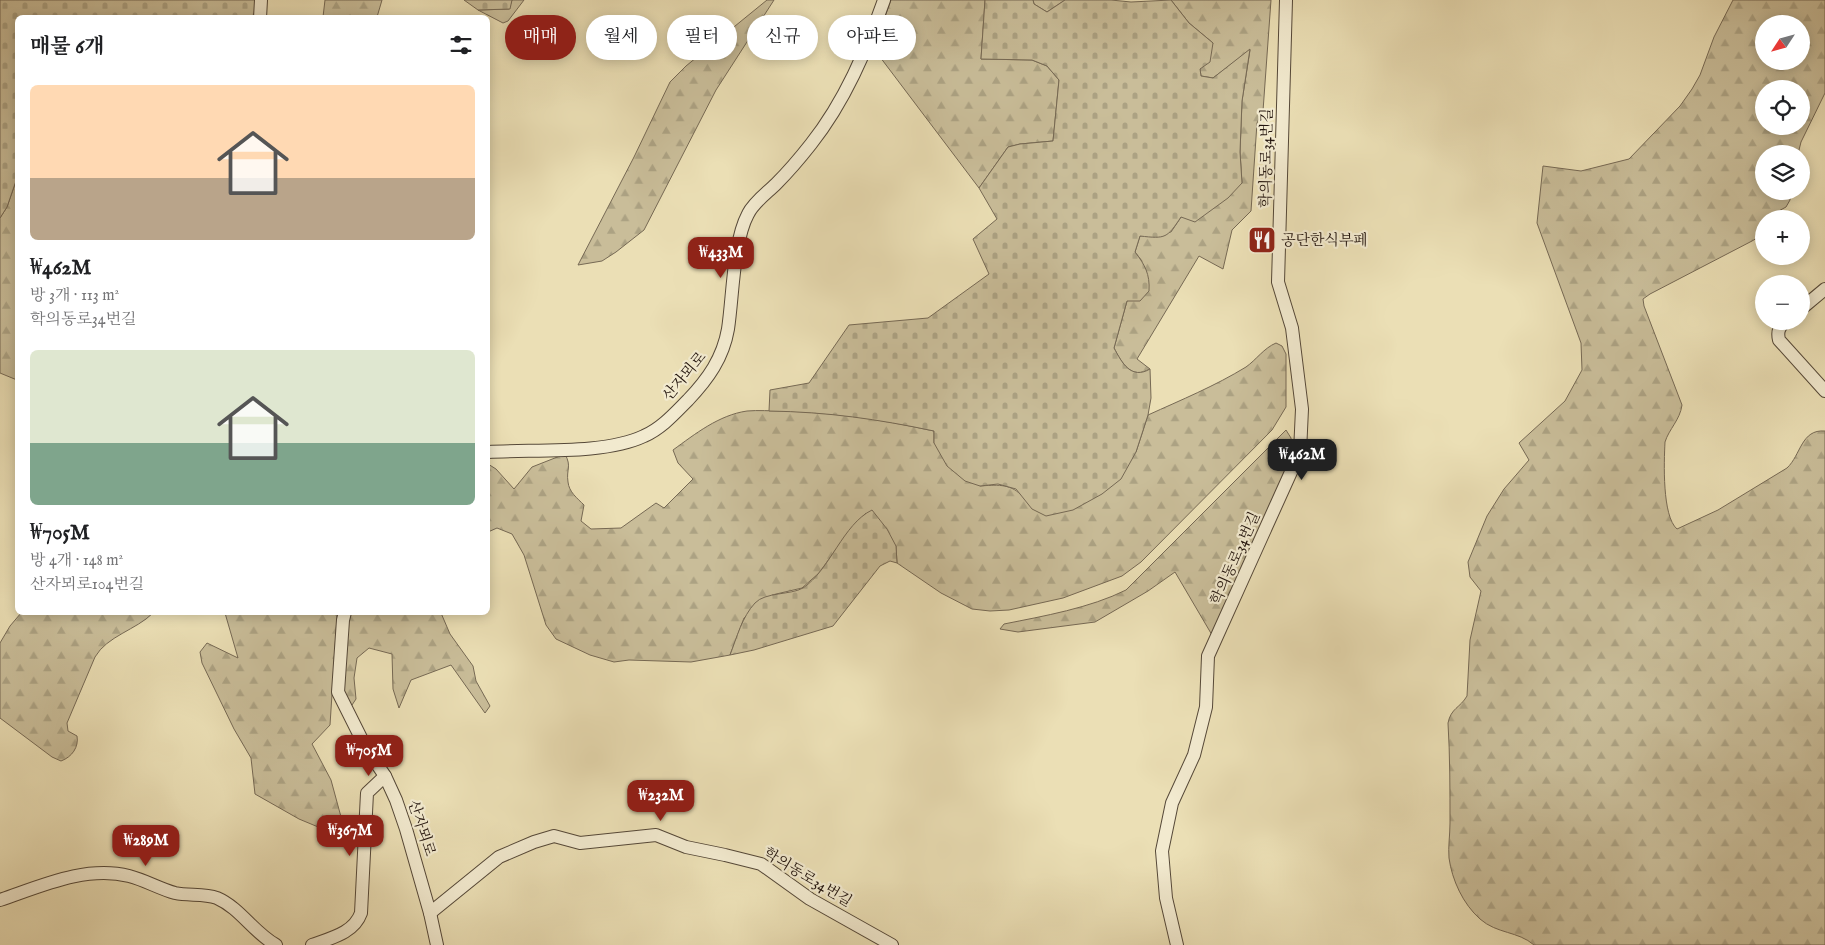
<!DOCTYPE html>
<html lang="ko">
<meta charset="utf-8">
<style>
body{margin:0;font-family:"IM FELL English","Noto Serif KR",serif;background:#f6f6f6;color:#202124;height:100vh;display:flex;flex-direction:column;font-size:19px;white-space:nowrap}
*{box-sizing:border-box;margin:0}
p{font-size:16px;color:#757577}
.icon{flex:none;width:28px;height:28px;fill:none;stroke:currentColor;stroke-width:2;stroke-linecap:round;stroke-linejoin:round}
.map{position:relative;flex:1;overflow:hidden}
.side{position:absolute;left:15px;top:15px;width:475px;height:600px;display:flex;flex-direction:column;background:#fff;border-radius:8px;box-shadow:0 2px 12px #0003}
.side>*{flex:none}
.guide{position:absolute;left:505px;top:15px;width:475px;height:45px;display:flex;gap:10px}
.needle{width:32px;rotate:234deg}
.controls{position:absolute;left:1755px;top:15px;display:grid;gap:10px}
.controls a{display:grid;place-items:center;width:55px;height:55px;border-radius:50%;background:#fff;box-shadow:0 2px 12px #0003;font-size:25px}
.price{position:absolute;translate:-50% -42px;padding:0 11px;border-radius:10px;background:#8f2418;color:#fff;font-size:16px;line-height:32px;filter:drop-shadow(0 1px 2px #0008)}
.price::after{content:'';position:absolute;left:50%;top:30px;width:15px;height:11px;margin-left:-8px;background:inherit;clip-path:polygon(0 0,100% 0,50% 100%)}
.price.current{background:#222;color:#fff}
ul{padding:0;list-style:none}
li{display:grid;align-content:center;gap:10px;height:265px;padding:0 15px}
li span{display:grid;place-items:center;height:155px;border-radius:8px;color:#555}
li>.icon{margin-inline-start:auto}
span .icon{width:90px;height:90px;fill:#fffc;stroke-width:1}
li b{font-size:21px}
h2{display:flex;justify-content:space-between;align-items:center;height:60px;padding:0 15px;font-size:21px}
.tag{padding:0 18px;border-radius:22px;background:#fff;box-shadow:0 2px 12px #0003;font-size:18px;line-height:45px}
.tag.current{background:#8f2418;color:#fff}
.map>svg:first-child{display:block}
.forest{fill:url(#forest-firs);stroke:#766954;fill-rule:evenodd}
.cemetery{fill:url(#cemetery-stones);stroke:#766954}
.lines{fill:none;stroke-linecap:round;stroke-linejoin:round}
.street-casing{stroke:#554838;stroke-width:14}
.street{stroke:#f2eacf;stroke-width:12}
.labels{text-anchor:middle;stroke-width:4.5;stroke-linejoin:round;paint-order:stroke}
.street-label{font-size:15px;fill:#23150e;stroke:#f2eacf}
.poi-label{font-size:15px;fill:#23150e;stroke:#f2eacf;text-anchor:start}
</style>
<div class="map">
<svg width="1825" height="945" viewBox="0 0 1825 945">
<defs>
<pattern id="forest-firs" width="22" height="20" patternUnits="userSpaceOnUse" patternTransform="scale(1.25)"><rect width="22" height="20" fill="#c9bd99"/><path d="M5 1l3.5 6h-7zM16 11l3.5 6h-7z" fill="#aca283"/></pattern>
<pattern id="cemetery-stones" width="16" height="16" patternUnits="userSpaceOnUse" patternTransform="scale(1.25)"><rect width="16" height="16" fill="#c9bd99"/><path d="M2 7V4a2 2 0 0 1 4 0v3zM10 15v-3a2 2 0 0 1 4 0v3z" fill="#aca283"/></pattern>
</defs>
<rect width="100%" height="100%" fill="#ebdfb5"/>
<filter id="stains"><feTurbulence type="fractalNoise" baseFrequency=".004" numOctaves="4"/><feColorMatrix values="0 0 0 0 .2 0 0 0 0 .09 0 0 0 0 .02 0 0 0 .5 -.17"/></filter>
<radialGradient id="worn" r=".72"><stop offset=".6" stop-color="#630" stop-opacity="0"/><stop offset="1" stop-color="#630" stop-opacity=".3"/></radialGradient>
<g class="forest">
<path d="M 325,0 L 382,0 L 377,17 L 323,17 Z"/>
<path d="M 512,0 L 524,0 L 508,21 L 503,23 L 478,10 L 509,9 Z"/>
<path d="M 767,0 L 774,0 L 716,90 L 644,230 L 616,252 L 602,261 L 578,265 L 634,157 L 670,82 L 686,66 Z"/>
<path d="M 891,0 L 985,0 L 981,59 L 1032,60 L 1047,66 L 1059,80 L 1053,141 L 1020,144 L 1008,147 L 979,188 L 877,53 L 872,53 Z"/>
<path d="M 1033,0 L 1065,0 L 1047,12 L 1034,4 Z"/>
<path d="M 1171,0 L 1271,0 L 1263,111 L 1257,123 L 1251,211 L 1232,230 L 1223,269 L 1199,256 L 1137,359 L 1150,369 C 1131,380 1122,363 1114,348 L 1127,301 L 1142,261 L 1135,252 L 1140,236 L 1171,232 L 1181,217 L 1242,183 L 1240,152 L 1242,101 L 1250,50 L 1213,78 L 1201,76 L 1200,69 L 1213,43 L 1189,23 Z"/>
<path d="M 1733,0 L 1825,0 L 1825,93 L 1801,142 L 1798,154 L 1764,154 L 1764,191 L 1791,191 L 1790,200 L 1786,207 L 1764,219 L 1762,235 L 1752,241 L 1650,294 L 1643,299 L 1644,306 L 1682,405 C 1680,420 1669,429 1665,442 C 1664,462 1662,516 1677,529 L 1718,510 L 1787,468 C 1801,455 1801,429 1825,431 L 1825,945 L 1534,945 C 1518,931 1497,934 1480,919 C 1463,904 1452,880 1449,858 C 1448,847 1450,835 1450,823 C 1450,790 1450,756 1448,723 C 1451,708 1460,708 1467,696 L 1470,640 L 1481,591 L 1470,577 L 1468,562 L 1487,516 L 1504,489 L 1529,460 L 1519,443 L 1565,401 L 1582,370 L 1581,343 L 1537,223 L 1543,166 L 1581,171 L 1629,159 L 1680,106 L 1692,89 L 1700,75 L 1714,37 ZM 1764,24 L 1801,24 L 1801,61 L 1764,61 ZM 1764,89 L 1801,89 L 1801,126 L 1764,126 Z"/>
<path d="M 17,178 L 17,380 L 0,373 L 0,218 L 7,207 Z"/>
<path d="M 1276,343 L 1282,346 L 1286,354 L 1286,407 L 1272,430 L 1141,562 L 1122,576 L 1063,598 L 1009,610 L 990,611 L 972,609 L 941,593 L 897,563 L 896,546 L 866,513 L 849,531 L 819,573 L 802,588 L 772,595 L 744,618 L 730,655 L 691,662 L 629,660 L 614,662 L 590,655 L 556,639 L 546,625 L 524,555 L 512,534 L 497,528 L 488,532 L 488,464 L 496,469 L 514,489 L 532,467 L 565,454 C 572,467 566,469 568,482 C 569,492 577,498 584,505 L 581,521 L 591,529 L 621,528 L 656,503 L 664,508 L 693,479 L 678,463 L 673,450 C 695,434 719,415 747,411 C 758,410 771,411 782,411 C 834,412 884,420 934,431 L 934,443 L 980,486 C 995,485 1010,483 1021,495 L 1136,452 L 1148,415 C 1181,400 1215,386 1246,367 C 1256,360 1264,348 1276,343 Z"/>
<path d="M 1286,430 L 1291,438 L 1292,453 L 1275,498 L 1212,635 L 1175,572 L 1148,591 L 1095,622 L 1018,632 L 1000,629 L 1004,624 C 1044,616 1090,608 1126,590 Z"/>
<path d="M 21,613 L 153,613 C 136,630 107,636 95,657 L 67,723 L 68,731 L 77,736 C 79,747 72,757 61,761 L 52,757 L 0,718 L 0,643 L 10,626 Z"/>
<path d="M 225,613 L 335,613 L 337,617 L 330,725 L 312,744 L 331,780 L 347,839 L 299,819 L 255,794 L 251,758 L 234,729 L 202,663 L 200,652 L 207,643 L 238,658 Z"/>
<path d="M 351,613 L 441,613 L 450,634 L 473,666 L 476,681 L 490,706 L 485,713 L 451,665 L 411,680 L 399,708 L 393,689 L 392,654 L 369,648 L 357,658 L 354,678 L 356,699 L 350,708 L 343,694 L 347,627 Z"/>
</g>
<g class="cemetery">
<path d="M 0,0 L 256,0 L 255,17 L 18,18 L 17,178 L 7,207 L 0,218 Z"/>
<path d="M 464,0 L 512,0 L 510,9 L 478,10 Z"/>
<path d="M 985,0 L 1033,0 L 1034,4 L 1047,12 L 1065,0 L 1111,0 L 1131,2 L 1171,0 L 1189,23 L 1213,43 L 1210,62 L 1200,69 L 1201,76 L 1213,78 L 1250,49 L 1242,101 L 1240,152 L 1242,183 L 1228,198 L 1195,222 L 1181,217 C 1167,238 1166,239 1140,236 L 1135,252 C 1145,265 1150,274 1149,291 L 1140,301 L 1127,301 L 1114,348 C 1122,363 1131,380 1150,369 L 1151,398 L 1148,415 L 1136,452 L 1121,479 L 1102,494 L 1073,510 L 1046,516 L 1032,509 L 1016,489 L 998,484 L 980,486 L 965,481 L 947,466 L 934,443 L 934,431 C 877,419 828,412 769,411 L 770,390 L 809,383 L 849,325 L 928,318 L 989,274 L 973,239 L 997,219 L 979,188 L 1008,147 L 1020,144 L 1053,141 L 1059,80 L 1047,66 L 1032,60 L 981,59 Z"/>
<path d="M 872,510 L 887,529 L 896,546 L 897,563 L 890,561 L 880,566 L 833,626 L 754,650 L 730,655 C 737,637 742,617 755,603 C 765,592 791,595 803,588 C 830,570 843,524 872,510 Z"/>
</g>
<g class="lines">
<defs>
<g id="street">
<path d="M 260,18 L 261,0"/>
<path d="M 1801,309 L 1825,289"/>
<path d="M 1786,321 C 1779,327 1777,331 1779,340 L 1825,391"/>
<path d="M 488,452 C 533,449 604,455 644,436 C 662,428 675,413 688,400 C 708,379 723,358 728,329 C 733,296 733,242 748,214 C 754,202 767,193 776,184 C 789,171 800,158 811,144 C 845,101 866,51 884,0"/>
<path d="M 345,612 L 343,620 L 338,692 L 366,748 L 385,776 L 396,800 L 406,829 L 430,913 L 437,945"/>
<path d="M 0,900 C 41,886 86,865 129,876 C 145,880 160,889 175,893 C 189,896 204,893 217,898 C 240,908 254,933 276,945"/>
<path d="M 430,913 L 499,857 L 534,842 L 554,836 L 580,843 L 656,835 L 686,847 L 725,855 L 761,864 L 810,899 L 892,945"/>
<path d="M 312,945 C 331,938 354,933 361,913 L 367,793 L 385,776"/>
<path d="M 1177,945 L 1166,898 L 1162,851 L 1172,803 L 1194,755 L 1206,707 L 1208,656 L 1300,452 L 1302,409 L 1292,328 L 1278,282 L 1286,0"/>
</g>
</defs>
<use href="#street" class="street-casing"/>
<use href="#street" class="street"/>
</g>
<defs>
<symbol id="restaurant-square" viewBox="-11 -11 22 22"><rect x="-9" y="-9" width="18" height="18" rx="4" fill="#8f2418" stroke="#f2eacf"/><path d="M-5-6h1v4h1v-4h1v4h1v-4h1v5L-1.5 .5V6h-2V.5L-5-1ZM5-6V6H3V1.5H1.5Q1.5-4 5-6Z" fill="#fff"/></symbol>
</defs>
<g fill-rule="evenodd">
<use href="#restaurant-square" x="1246" y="224" width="32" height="32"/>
</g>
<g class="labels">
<g class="street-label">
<text transform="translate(1266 158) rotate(-89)" y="5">학의동로34번길</text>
<text transform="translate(684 376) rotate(-50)" y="5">산자뫼로</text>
<text transform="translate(1235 558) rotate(-66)" y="5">학의동로34번길</text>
<text transform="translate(422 828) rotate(72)" y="5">산자뫼로</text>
<text transform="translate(808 877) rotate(31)" y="5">학의동로34번길</text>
</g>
<g class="poi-label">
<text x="1281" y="245">공단한식부페</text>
</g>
</g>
<rect width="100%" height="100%" filter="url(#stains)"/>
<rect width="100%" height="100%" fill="url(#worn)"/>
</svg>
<div class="controls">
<a><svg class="needle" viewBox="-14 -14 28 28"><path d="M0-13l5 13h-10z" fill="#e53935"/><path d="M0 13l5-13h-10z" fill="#757577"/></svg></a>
<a><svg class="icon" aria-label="locate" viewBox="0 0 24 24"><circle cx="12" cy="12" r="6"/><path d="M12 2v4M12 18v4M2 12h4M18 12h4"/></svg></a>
<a><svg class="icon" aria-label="layers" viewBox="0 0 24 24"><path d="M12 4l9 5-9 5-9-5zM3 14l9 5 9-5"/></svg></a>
<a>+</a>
<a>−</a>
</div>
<b class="price" style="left:721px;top:279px">₩433M</b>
<b class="price current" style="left:1302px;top:481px">₩462M</b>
<b class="price" style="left:369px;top:777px">₩705M</b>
<b class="price" style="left:661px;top:822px">₩232M</b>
<b class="price" style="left:350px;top:857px">₩367M</b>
<b class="price" style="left:146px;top:867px">₩289M</b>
<div class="guide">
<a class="tag current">매매</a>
<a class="tag">월세</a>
<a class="tag">필터</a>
<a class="tag">신규</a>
<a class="tag">아파트</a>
</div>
<section class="side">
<h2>매물 6개<svg class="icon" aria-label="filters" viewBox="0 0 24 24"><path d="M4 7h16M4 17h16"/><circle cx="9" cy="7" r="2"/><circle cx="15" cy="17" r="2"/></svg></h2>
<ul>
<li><span style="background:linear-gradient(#ffd9b3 60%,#b9a48a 0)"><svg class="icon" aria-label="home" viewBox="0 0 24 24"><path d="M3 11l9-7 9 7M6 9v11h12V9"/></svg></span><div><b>₩462M</b><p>방 3개 · 113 m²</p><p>학의동로34번길</p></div></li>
<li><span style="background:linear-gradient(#dfe7d0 60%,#7fa58c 0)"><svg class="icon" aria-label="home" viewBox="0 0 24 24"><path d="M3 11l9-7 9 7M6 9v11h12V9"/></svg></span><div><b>₩705M</b><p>방 4개 · 148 m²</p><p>산자뫼로104번길</p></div></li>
</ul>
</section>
</div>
